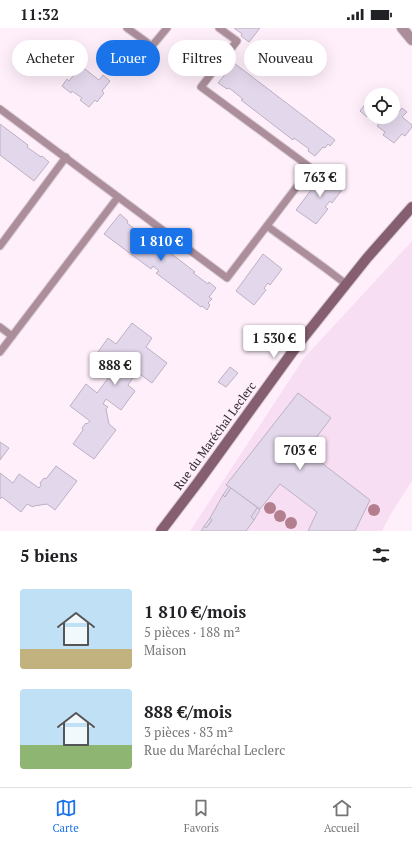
<!DOCTYPE html>
<html lang="fr">
<meta charset="utf-8">
<style>
body{margin:0;font-family:"PT Serif",serif;background:#f2f2f2;color:#202124;height:100vh;display:flex;flex-direction:column;font-size:15px;white-space:nowrap}
*{box-sizing:border-box;margin:0}
p{font-size:13px;color:#757577}
.icon{flex:none;width:22px;height:22px;fill:none;stroke:currentColor;stroke-width:2;stroke-linecap:round;stroke-linejoin:round}
.map{position:relative;height:503px;overflow:hidden}
.side{display:flex;flex-direction:column;background:#fff;flex:1}
.side>*{flex:none}
.banner{position:absolute;left:12px;top:12px;width:388px;height:36px;display:flex;gap:8px}
.fabs{position:absolute;left:364px;top:60px;display:grid;gap:8px}
.fabs a{display:grid;place-items:center;width:36px;height:36px;border-radius:50%;background:#fff;box-shadow:0 4px 16px #0002;font-size:20px}
.price{position:absolute;translate:-50% -34px;padding:0 9px;border-radius:4px;background:#fff;color:#222;font-size:13px;line-height:26px;filter:drop-shadow(0 1px 2px #0008)}
.price::after{content:'';position:absolute;left:50%;top:24px;width:12px;height:9px;margin-left:-6px;background:inherit;clip-path:polygon(0 0,100% 0,50% 100%)}
.price.active{background:#1a73e8;color:#fff}
ul{padding:0;list-style:none}
li{display:flex;align-items:center;gap:12px;height:100px;padding:0 20px}
li span{display:grid;place-items:center;flex:none;width:112px;height:80px;border-radius:4px;color:#555}
li>.icon{margin-inline-start:auto}
span .icon{width:48px;height:48px;fill:#fffc;stroke-width:1}
li b{font-size:17px}
h2{display:flex;justify-content:space-between;align-items:center;height:48px;padding:0 20px;font-size:17px}
.pill{padding:0 14px;border-radius:18px;background:#fff;box-shadow:0 4px 16px #0002;font-size:14px;line-height:36px}
.pill.active{background:#1a73e8;color:#fff}
.status{display:flex;justify-content:space-between;align-items:center;height:28px;padding:0 20px;background:#fff;direction:ltr}
.status svg{height:11px;fill:currentColor}
.menu{display:flex;justify-content:space-around;align-items:center;height:56px;border-top:1px solid #e0e0e0;background:#fff;font-size:11px;color:#757577}
.menu a{display:grid;justify-items:center;gap:2px}
.menu .active{color:#1a73e8}
.map>svg:first-child{display:block}
.built{fill:#f8def3}
.building{fill:#e3d7eb;stroke:#bcb1c3}
.lines{fill:none;stroke-linecap:round;stroke-linejoin:round}
.service-casing{stroke:#d9ccd6;stroke-width:9}
.minor-casing{stroke:#d9ccd6;stroke-width:12}
.secondary-casing{stroke:#d9ccd6;stroke-width:12}
.service{stroke:#ab8e9a;stroke-width:7}
.minor{stroke:#ab8e9a;stroke-width:10}
.secondary{stroke:#855e6f;stroke-width:10}
.tree{fill:#b37f8f}
.labels{text-anchor:middle;stroke-width:4;stroke-linejoin:round;paint-order:stroke}
.street-label{font-size:12px;fill:#312a30;stroke:#feeffb}
</style>
<div class="status"><b>11:32</b><svg viewBox="0 0 49 12"><path d="M0 12V9h3v3zM5 12V6h3v6zM10 12V3h3v9zM15 12V0h3v12zM26 1h20v11H26zM47 4h2v5h-2z"/></svg></div>
<div class="map">
<svg width="412" height="503" viewBox="0 0 412 503">
<rect width="100%" height="100%" fill="#feeffb"/>
<path class="built" d="M 412,213 L 412,453 L 392,484 L 382,503 L 190,503 L 304,330 Z"/>
<g class="building">
<path d="M 234,0 L 260,0 L 249,14 L 241,8 L 242,6 Z"/>
<path d="M 234,35 L 335,112 L 330,118 L 328,116 L 325,120 L 323,119 L 315,128 L 308,123 L 309,121 L 294,110 L 293,112 L 241,72 L 243,71 L 229,60 L 227,61 L 218,55 Z"/>
<path d="M 81,38 L 99,52 L 103,47 L 110,53 L 102,63 L 104,65 L 97,74 L 95,72 L 89,79 L 80,72 L 82,70 L 72,63 L 71,65 L 62,58 L 67,51 L 69,53 Z"/>
<path d="M 370,70 L 371,71 L 371,85 L 367,89 L 360,83 Z"/>
<path d="M 402,80 L 407,84 L 402,89 L 412,97 L 412,99 L 405,108 L 402,106 L 394,115 L 383,107 L 385,104 L 377,98 L 379,96 L 376,94 L 379,90 L 382,92 L 384,89 L 393,89 L 393,81 L 398,85 Z"/>
<path d="M 0,96 L 28,117 L 27,119 L 41,129 L 42,128 L 49,134 L 34,153 L 0,127 Z"/>
<path d="M 324,145 L 344,159 L 332,175 L 330,173 L 325,179 L 328,181 L 316,196 L 296,182 Z"/>
<path d="M 120,186 L 128,193 L 127,195 L 140,205 L 142,203 L 195,244 L 193,245 L 208,256 L 209,254 L 216,260 L 209,269 L 212,271 L 208,275 L 210,277 L 207,282 L 202,278 L 201,279 L 156,245 L 159,243 L 153,238 L 151,241 L 104,206 Z"/>
<path d="M 263,226 L 282,241 L 270,257 L 268,255 L 264,260 L 266,262 L 254,277 L 236,263 Z"/>
<path d="M 132,295 L 152,310 L 146,319 L 167,335 L 152,355 L 137,344 L 128,357 L 135,363 L 121,382 L 106,371 L 103,376 L 108,379 L 106,381 L 109,396 L 116,402 L 94,431 L 73,416 L 83,402 L 82,400 L 86,395 L 87,396 L 90,393 L 70,378 L 86,356 L 97,365 L 112,345 L 93,331 L 108,310 L 116,316 Z"/>
<path d="M 230,339 L 238,345 L 226,359 L 218,354 Z"/>
<path d="M 298,365 L 331,390 L 306,423 L 370,472 L 355,503 L 308,503 L 317,484 L 280,456 L 260,481 L 226,457 Z"/>
<path d="M 0,414 L 9,420 L 0,432 Z"/>
<path d="M 56,438 L 77,453 L 55,482 L 47,476 L 34,478 L 33,479 L 27,476 L 21,484 L 2,469 L 0,471 L 0,445 L 13,455 L 19,446 L 39,460 L 41,457 L 40,455 L 44,450 L 46,451 Z"/>
<path d="M 229,458 L 231,460 L 225,469 L 223,467 Z"/>
<path d="M 231,460 L 258,480 L 251,489 L 254,492 L 246,503 L 201,503 L 204,498 L 206,500 L 212,492 L 210,490 L 223,467 L 225,469 Z"/>
<path d="M 257,480 L 260,482 L 254,492 L 251,489 Z"/>
<path d="M 210,490 L 212,492 L 206,500 L 204,498 Z"/>
</g>
<g class="lines">
<defs>
<g id="service">
<path d="M 127,0 L 152,18 L 167,0"/>
<path d="M 0,81 L 227,250 L 311,140 L 201,59 L 237,13 L 219,0"/>
<path d="M 267,198 L 325,240 L 346,256"/>
<path d="M 0,218 L 66,129"/>
<path d="M 0,299 L 12,308"/>
<path d="M 0,324 L 118,169"/>
</g>
<path id="minor" d="M 402,0 L 412,12"/>
<path id="secondary" d="M 161,503 L 199,453 L 296,319 L 367,230 L 412,179"/>
</defs>
<use href="#service" class="service-casing"/>
<use href="#minor" class="minor-casing"/>
<use href="#secondary" class="secondary-casing"/>
<use href="#service" class="service"/>
<use href="#minor" class="minor"/>
<use href="#secondary" class="secondary"/>
</g>
<g class="tree">
<circle cx="270" cy="480" r="6"/>
<circle cx="374" cy="482" r="6"/>
<circle cx="280" cy="488" r="6"/>
<circle cx="291" cy="495" r="6"/>
</g>
<g class="labels">
<g class="street-label">
<text transform="translate(215 408) rotate(-54)" y="4">Rue du Maréchal Leclerc</text>
</g>
</g>
</svg>
<div class="fabs">
<a><svg class="icon" aria-label="locate" viewBox="0 0 24 24"><circle cx="12" cy="12" r="6"/><path d="M12 2v4M12 18v4M2 12h4M18 12h4"/></svg></a>
</div>
<b class="price" style="left:320px;top:170px">763 €</b>
<b class="price active" style="left:161px;top:234px">1 810 €</b>
<b class="price" style="left:274px;top:331px">1 530 €</b>
<b class="price" style="left:115px;top:358px">888 €</b>
<b class="price" style="left:300px;top:443px">703 €</b>
<div class="banner">
<a class="pill">Acheter</a>
<a class="pill active">Louer</a>
<a class="pill">Filtres</a>
<a class="pill">Nouveau</a>
</div>
</div>
<section class="side">
<h2>5 biens<svg class="icon" aria-label="filters" viewBox="0 0 24 24"><path d="M4 7h16M4 17h16"/><circle cx="9" cy="7" r="2"/><circle cx="15" cy="17" r="2"/></svg></h2>
<ul>
<li><span style="background:linear-gradient(#bfe0f5 75%,#c2b280 0)"><svg class="icon" aria-label="home" viewBox="0 0 24 24"><path d="M3 11l9-7 9 7M6 9v11h12V9"/></svg></span><div><b>1 810 €/mois</b><p>5 pièces · 188 m²</p><p>Maison</p></div></li>
<li><span style="background:linear-gradient(#bfe0f5 70%,#8fb573 0)"><svg class="icon" aria-label="home" viewBox="0 0 24 24"><path d="M3 11l9-7 9 7M6 9v11h12V9"/></svg></span><div><b>888 €/mois</b><p>3 pièces · 83 m²</p><p>Rue du Maréchal Leclerc</p></div></li>
</ul>
</section>
<nav class="menu">
<a class="active"><svg class="icon" aria-label="map" viewBox="0 0 24 24"><path d="M3 6l6-2 6 2 6-2v14l-6 2-6-2-6 2zM9 4v14M15 6v14"/></svg>Carte</a>
<a><svg class="icon" aria-label="saved" viewBox="0 0 24 24"><path d="M7 4h10v16l-5-4-5 4z"/></svg>Favoris</a>
<a><svg class="icon" aria-label="home" viewBox="0 0 24 24"><path d="M3 11l9-7 9 7M6 9v11h12V9"/></svg>Accueil</a>
</nav>
